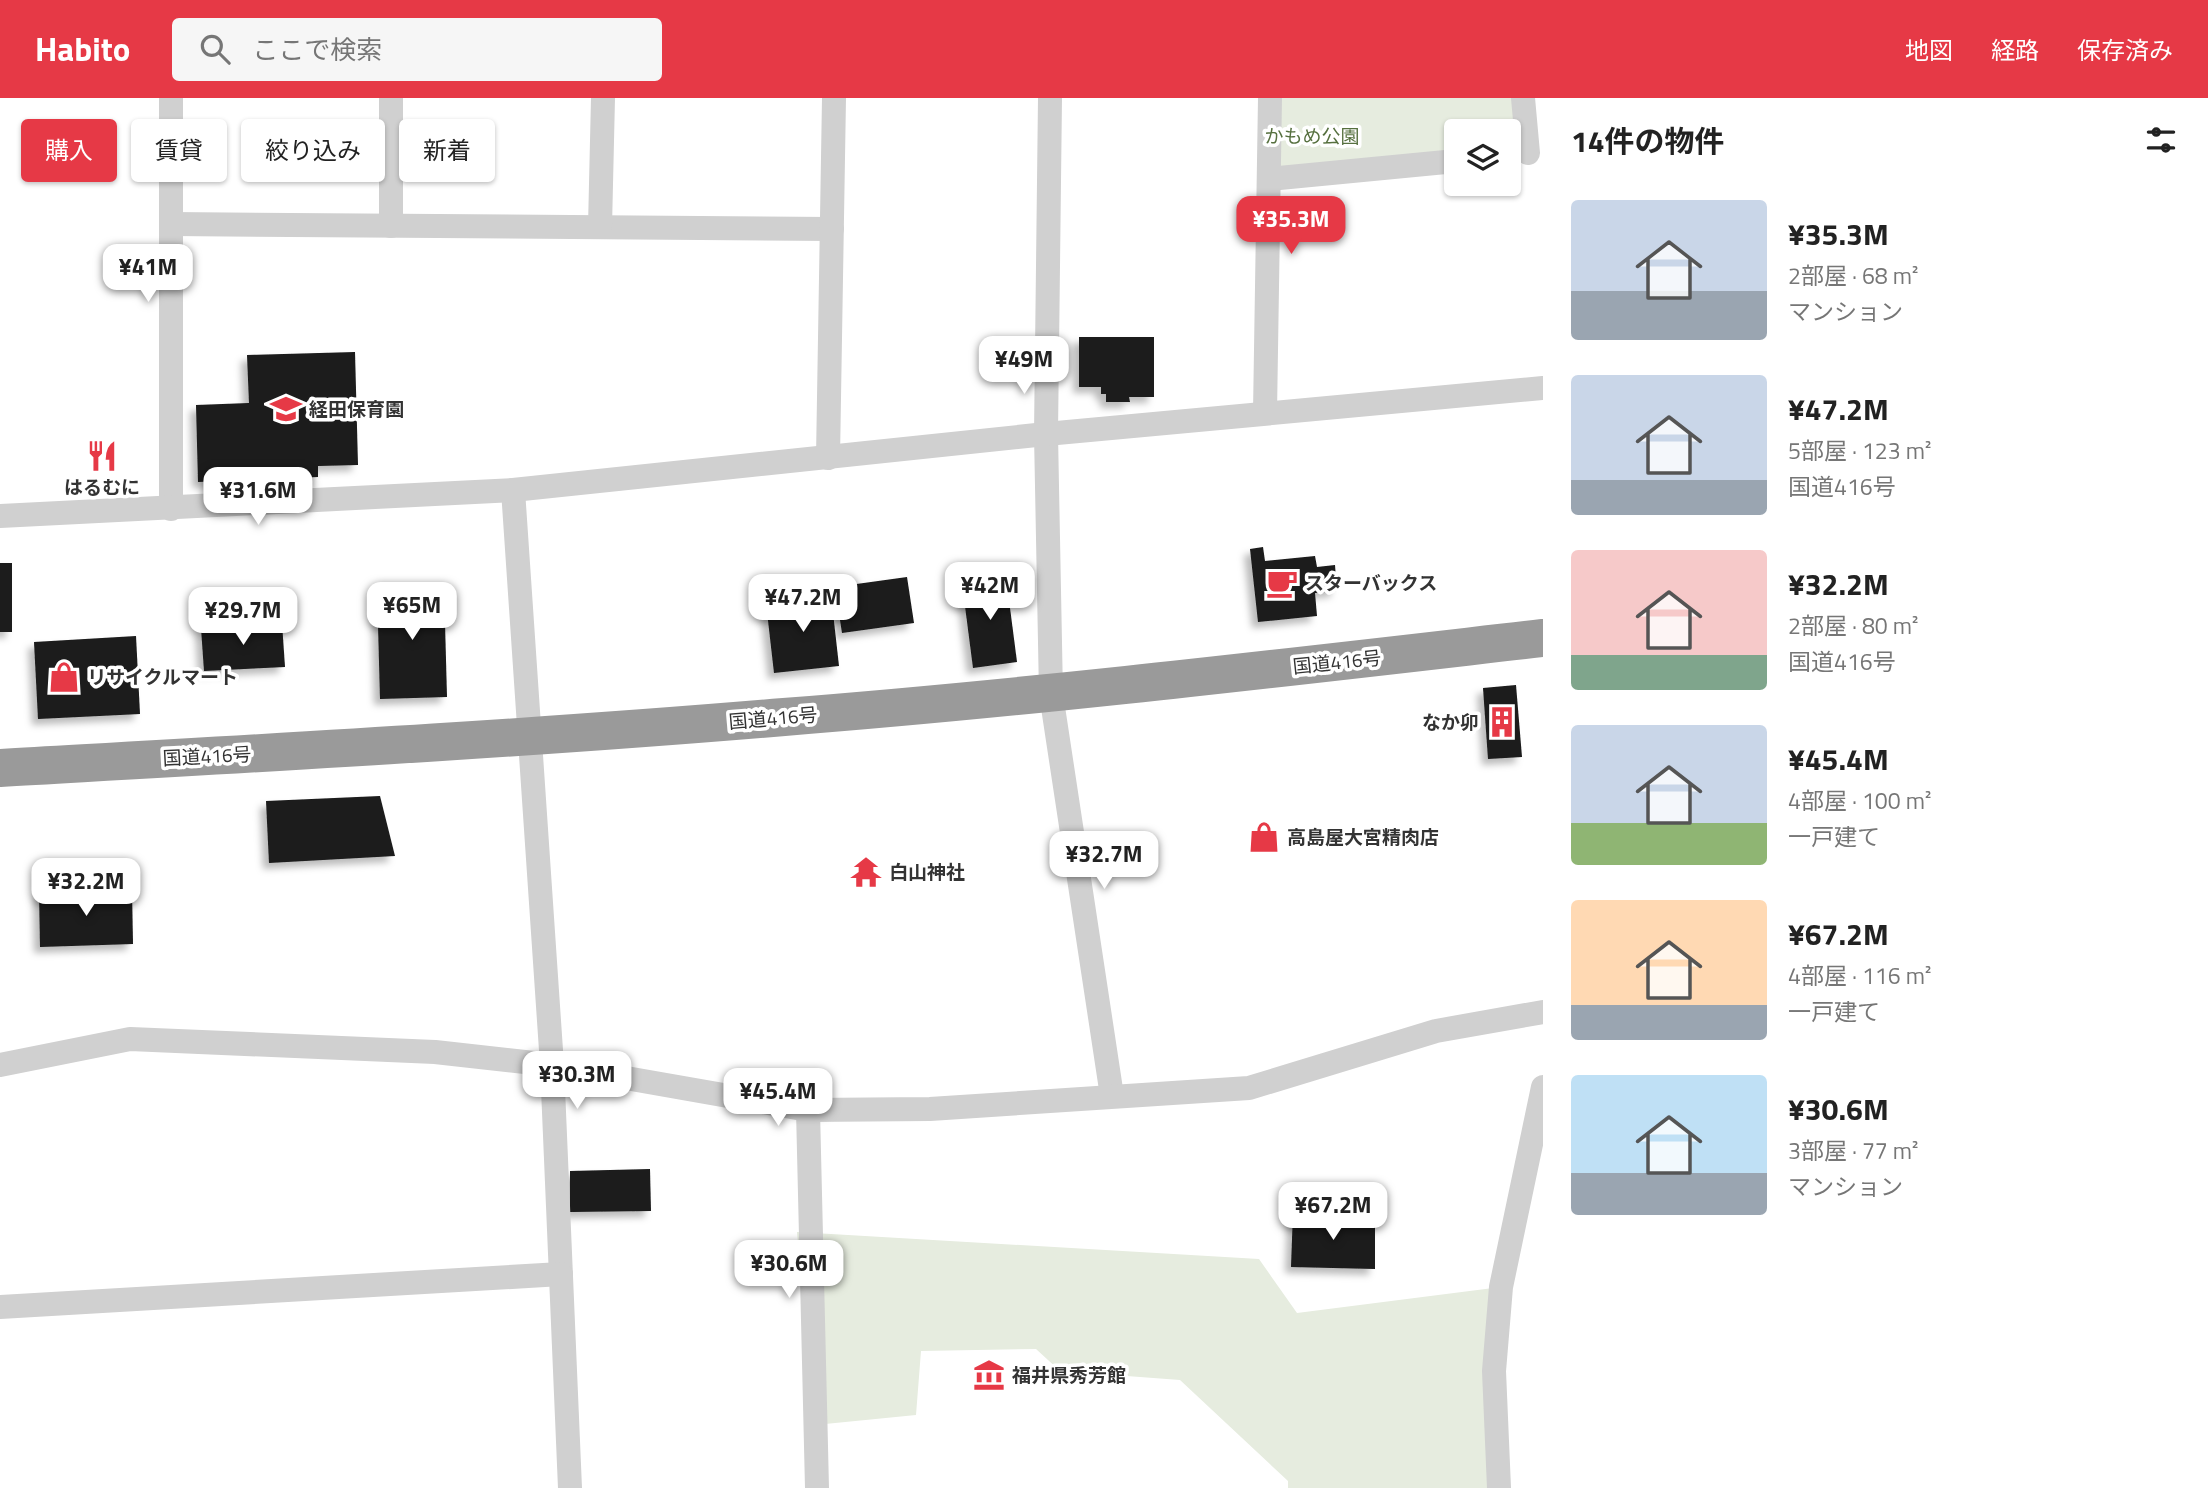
<!DOCTYPE html>
<html lang="ja">
<meta charset="utf-8">
<style>
body{margin:0;font-family:"Titillium Web","Noto Sans JP",sans-serif;background:#f6f6f6;color:#222;height:100vh;display:flex;flex-direction:column;font-size:26px;white-space:nowrap}
*{box-sizing:border-box;margin:0}
p{font-size:23px;color:#767676}
.icon{flex:none;width:38px;height:38px;fill:none;stroke:currentColor;stroke-width:2;stroke-linecap:round;stroke-linejoin:round}
.map{position:relative;flex:1;overflow:hidden}
.panel{display:flex;flex-direction:column;background:#fff;width:665px}
.panel>*{flex:none}
.banner{position:absolute;left:21px;top:21px;width:665px;height:63px;display:flex;gap:14px}
.fabs{position:absolute;left:1444px;top:21px;display:grid;gap:14px}
.fabs a{display:grid;place-items:center;width:77px;height:77px;border-radius:7px;background:#fff;box-shadow:0 2px 5px #0004;font-size:35px}
.price{position:absolute;translate:-50% -60px;padding:0 16px;border-radius:14px;background:#fff;color:#222;font-size:23px;line-height:46px;filter:drop-shadow(0 2px 4px #0008)}
.price::after{content:'';position:absolute;left:50%;top:42px;width:21px;height:16px;margin-left:-10px;background:inherit;clip-path:polygon(0 0,100% 0,50% 100%)}
.price.on{background:#e63946;color:#fff}
ul{padding:0;list-style:none}
li{display:flex;align-items:center;gap:21px;height:175px;padding:0 28px}
li span{display:grid;place-items:center;flex:none;width:196px;height:140px;border-radius:7px;color:#555}
li>.icon{margin-inline-start:auto}
span .icon{width:84px;height:84px;fill:#fffc;stroke-width:1}
li b{font-size:30px}
h2{display:flex;justify-content:space-between;align-items:center;height:84px;padding:0 28px;font-size:30px}
.chip{padding:0 24px;border-radius:7px;background:#fff;box-shadow:0 2px 5px #0004;font-size:24px;line-height:63px}
.chip.on{background:#e63946;color:#fff}
header{display:flex;align-items:center;gap:42px;box-sizing:border-box;height:98px;padding:0 35px;background:#e63946;color:#fff}
header strong{font-size:33px}
nav{display:flex;gap:38px;margin-inline-start:auto;font-size:24px}
.search{width:490px;height:63px;background:#f6f6f6;display:flex;align-items:center;gap:18px;box-sizing:border-box;padding:0 24px;border-radius:7px;color:#767676;font-size:26px}
main{display:flex;flex:1;min-height:0}
.map>svg:first-child{display:block}
.green{fill:#e6ecdf}
.building{fill:#1a1a1a;filter:url(#shadow)}
.lines{fill:none;stroke-linecap:round;stroke-linejoin:round}
.street{stroke:#d0d0d0;stroke-width:24}
.highway{stroke:#9a9a9a;stroke-width:38}
.labels{text-anchor:middle;stroke-width:7;stroke-linejoin:round;paint-order:stroke}
.park-label{font-size:19px;fill:#56703f;stroke:#fff}
.poi-label{font-size:19px;font-weight:bold;fill:#333;stroke:#fff;text-anchor:start}
.street-label{font-size:19px;fill:#333;stroke:#fff}
</style>
<header>
<strong>Habito</strong>
<div class="search"><svg class="icon" aria-label="search" viewBox="0 0 24 24"><circle cx="10" cy="10" r="6"/><path d="M15 15l6 6"/></svg>ここで検索</div>
<nav><a>地図</a><a>経路</a><a>保存済み</a></nav>
</header>
<main>
<div class="map">
<svg width="1543" height="1390" viewBox="0 0 1543 1390">
<defs>
<filter id="shadow"><feDropShadow dx="-6" dy="6" stdDeviation="3.5" flood-color="#0004"/></filter>
</defs>
<rect width="100%" height="100%" fill="#fff"/>
<g class="green">
<path d="M 1271,0 L 1523,0 L 1528,55 L 1509,57 L 1508,33 L 1456,33 L 1456,62 L 1270,80 Z"/>
<path d="M 797,1134 L 1259,1161 L 1297,1215 L 1501,1189 L 1499,1390 L 1288,1390 L 1288,1383 L 1180,1282 L 1060,1273 L 1036,1251 L 921,1253 L 916,1317 L 815,1327 Z"/>
</g>
<g class="building">
<path d="M 1079,239 L 1154,239 L 1154,299 L 1129,299 L 1130,304 L 1106,304 L 1106,296 L 1101,296 L 1101,289 L 1079,289 Z"/>
<path d="M 355,254 L 358,367 L 318,368 L 318,379 L 198,384 L 196,307 L 249,305 L 247,257 Z"/>
<path d="M 1263,449 L 1265,463 L 1315,458 L 1317,469 L 1335,467 L 1337,493 L 1315,495 L 1317,518 L 1258,524 L 1250,451 Z"/>
<rect x="0" y="465" width="12" height="69"/>
<path d="M 907,479 L 914,525 L 842,535 L 835,489 Z"/>
<path d="M 1006,479 L 1017,564 L 973,570 L 962,485 Z"/>
<path d="M 444,488 L 447,599 L 380,601 L 377,490 Z"/>
<path d="M 831,497 L 839,568 L 774,575 L 766,505 Z"/>
<path d="M 282,525 L 285,569 L 204,573 L 201,530 Z"/>
<path d="M 136,538 L 140,616 L 38,621 L 34,544 Z"/>
<path d="M 1516,587 L 1522,659 L 1488,661 L 1483,590 Z"/>
<path d="M 380,698 L 395,758 L 269,765 L 266,703 Z"/>
<path d="M 132,791 L 133,846 L 40,849 L 39,794 Z"/>
<path d="M 650,1071 L 651,1113 L 570,1114 L 570,1073 Z"/>
<path d="M 1293,1114 L 1375,1123 L 1375,1171 L 1291,1169 Z"/>
</g>
<g class="lines">
<g class="street">
<path d="M 1050,0 L 1046,336 L 1051,596 L 1112,998"/>
<path d="M 1523,0 L 1528,55"/>
<path d="M 1269,81 L 1456,63"/>
<path d="M 171,126 L 832,131"/>
<path d="M 391,128 L 391,0"/>
<path d="M 600,129 L 603,0"/>
<path d="M 1265,315 L 1270,0"/>
<path d="M 828,360 L 834,0"/>
<path d="M 513,392 L 552,967 L 570,1390"/>
<path d="M 171,411 L 171,0"/>
<path d="M 0,418 L 513,392 L 1046,336 L 1543,290"/>
<path d="M 0,967 L 130,941 L 435,954 L 552,967 L 808,1012 L 930,1011 L 1249,990 L 1436,933 L 1543,914"/>
<path d="M 808,1012 L 817,1390"/>
<path d="M 0,1209 L 561,1176"/>
<path d="M 1499,1390 L 1494,1273 L 1501,1189 L 1543,989"/>
</g>
<path class="highway" d="M 0,670 C 262,655 523,641 784,619 C 1038,599 1290,569 1543,540"/>
</g>
<defs>
<symbol id="school-bare" viewBox="-9 -9 18 18"><path d="M0-5L7-2L0 1L-7-2ZM-4 1L0 2.5L4 1V4Q0 6-4 4Z" fill="#e63946" stroke="#fff" stroke-width="2.5" paint-order="stroke"/></symbol>
<symbol id="restaurant-bare" viewBox="-9 -9 18 18"><path d="M-5-6h1v4h1v-4h1v4h1v-4h1v5L-1.5 .5V6h-2V.5L-5-1ZM5-6V6H3V1.5H1.5Q1.5-4 5-6Z" fill="#e63946" stroke="#fff" stroke-width="2.5" paint-order="stroke"/></symbol>
<symbol id="cafe-bare" viewBox="-9 -9 18 18"><path d="M-5.5-4.5H6V0H3Q3 3.5 0 3.5H-2.5Q-5.5 3.5-5.5 0ZM3-3.2v2h1.7v-2ZM-6 4.5H4V6H-6Z" fill="#e63946" stroke="#fff" stroke-width="2.5" paint-order="stroke"/></symbol>
<symbol id="shop-bare" viewBox="-9 -9 18 18"><path d="M-5-2.5h2.3a2.7 3.5 0 0 1 5.4 0H5L5.5 6h-11ZM-1.5-2.5h3a1.5 2.3 0 0 0-3 0Z" fill="#e63946" stroke="#fff" stroke-width="2.5" paint-order="stroke"/></symbol>
<symbol id="building-bare" viewBox="-9 -9 18 18"><path d="M-4-6H4V6H1V3H-1V6H-4ZM-2.5-4.3h1.7v1.8h-1.7ZM.8-4.3h1.7v1.8H.8ZM-2.5-1h1.7V.8h-1.7ZM.8-1h1.7V.8H.8Z" fill="#e63946" stroke="#fff" stroke-width="2.5" paint-order="stroke"/></symbol>
<symbol id="temple-bare" viewBox="-9 -9 18 18"><path d="M0-6L5-2H3V0L6.5 2.5H4V6H1.5V3h-3V6H-4V2.5H-6.5L-3 0V-2H-5Z" fill="#e63946" stroke="#fff" stroke-width="2.5" paint-order="stroke"/></symbol>
<symbol id="museum-bare" viewBox="-9 -9 18 18"><path d="M0-6L6-3V-2H-6V-3ZM-5-1h2V3h-2ZM-1-1h2V3h-2ZM3-1h2V3H3ZM-6 4H6V6H-6Z" fill="#e63946" stroke="#fff" stroke-width="2.5" paint-order="stroke"/></symbol>
</defs>
<g fill-rule="evenodd">
<use href="#school-bare" x="264" y="289" width="44" height="44"/>
<use href="#restaurant-bare" x="80" y="336" width="44" height="44"/>
<use href="#cafe-bare" x="1260" y="463" width="44" height="44"/>
<use href="#shop-bare" x="42" y="557" width="44" height="44"/>
<use href="#building-bare" x="1480" y="602" width="44" height="44"/>
<use href="#shop-bare" x="1242" y="717" width="44" height="44"/>
<use href="#temple-bare" x="844" y="752" width="44" height="44"/>
<use href="#museum-bare" x="967" y="1255" width="44" height="44"/>
</g>
<g class="labels">
<g class="park-label">
<text x="1312" y="45">かもめ公園</text>
</g>
<g class="poi-label">
<text x="309" y="318">経田保育園</text>
<text x="102" y="396" text-anchor="middle">はるむに</text>
<text x="1305" y="492">スターバックス</text>
<text x="87" y="586">リサイクルマート</text>
<text x="1479" y="631" text-anchor="end">なか卯</text>
<text x="1287" y="746">高島屋大宮精肉店</text>
<text x="889" y="781">白山神社</text>
<text x="1012" y="1284">福井県秀芳館</text>
</g>
<g class="street-label">
<text transform="translate(1337 564) rotate(-6)" y="7">国道416号</text>
<text transform="translate(773 620) rotate(-5)" y="7">国道416号</text>
<text transform="translate(207 658) rotate(-3)" y="7">国道416号</text>
</g>
</g>
</svg>
<div class="fabs">
<a><svg class="icon" aria-label="layers" viewBox="0 0 24 24"><path d="M12 4l9 5-9 5-9-5zM3 14l9 5 9-5"/></svg></a>
</div>
<b class="price on" style="left:1291px;top:158px">¥35.3M</b>
<b class="price" style="left:148px;top:206px">¥41M</b>
<b class="price" style="left:1024px;top:298px">¥49M</b>
<b class="price" style="left:258px;top:429px">¥31.6M</b>
<b class="price" style="left:990px;top:524px">¥42M</b>
<b class="price" style="left:803px;top:536px">¥47.2M</b>
<b class="price" style="left:412px;top:544px">¥65M</b>
<b class="price" style="left:243px;top:549px">¥29.7M</b>
<b class="price" style="left:1104px;top:793px">¥32.7M</b>
<b class="price" style="left:86px;top:820px">¥32.2M</b>
<b class="price" style="left:577px;top:1013px">¥30.3M</b>
<b class="price" style="left:778px;top:1030px">¥45.4M</b>
<b class="price" style="left:1333px;top:1144px">¥67.2M</b>
<b class="price" style="left:789px;top:1202px">¥30.6M</b>
<div class="banner">
<a class="chip on">購入</a>
<a class="chip">賃貸</a>
<a class="chip">絞り込み</a>
<a class="chip">新着</a>
</div>
</div>
<section class="panel">
<h2>14件の物件<svg class="icon" aria-label="filters" viewBox="0 0 24 24"><path d="M4 7h16M4 17h16"/><circle cx="9" cy="7" r="2"/><circle cx="15" cy="17" r="2"/></svg></h2>
<ul>
<li><span style="background:linear-gradient(#c9d6e8 65%,#9aa5b1 0)"><svg class="icon" aria-label="home" viewBox="0 0 24 24"><path d="M3 11l9-7 9 7M6 9v11h12V9"/></svg></span><div><b>¥35.3M</b><p>2部屋 · 68 m²</p><p>マンション</p></div></li>
<li><span style="background:linear-gradient(#c9d6e8 75%,#9aa5b1 0)"><svg class="icon" aria-label="home" viewBox="0 0 24 24"><path d="M3 11l9-7 9 7M6 9v11h12V9"/></svg></span><div><b>¥47.2M</b><p>5部屋 · 123 m²</p><p>国道416号</p></div></li>
<li><span style="background:linear-gradient(#f6c9c9 75%,#7fa58c 0)"><svg class="icon" aria-label="home" viewBox="0 0 24 24"><path d="M3 11l9-7 9 7M6 9v11h12V9"/></svg></span><div><b>¥32.2M</b><p>2部屋 · 80 m²</p><p>国道416号</p></div></li>
<li><span style="background:linear-gradient(#c9d6e8 70%,#8fb573 0)"><svg class="icon" aria-label="home" viewBox="0 0 24 24"><path d="M3 11l9-7 9 7M6 9v11h12V9"/></svg></span><div><b>¥45.4M</b><p>4部屋 · 100 m²</p><p>一戸建て</p></div></li>
<li><span style="background:linear-gradient(#ffd9b3 75%,#9aa5b1 0)"><svg class="icon" aria-label="home" viewBox="0 0 24 24"><path d="M3 11l9-7 9 7M6 9v11h12V9"/></svg></span><div><b>¥67.2M</b><p>4部屋 · 116 m²</p><p>一戸建て</p></div></li>
<li><span style="background:linear-gradient(#bfe0f5 70%,#9aa5b1 0)"><svg class="icon" aria-label="home" viewBox="0 0 24 24"><path d="M3 11l9-7 9 7M6 9v11h12V9"/></svg></span><div><b>¥30.6M</b><p>3部屋 · 77 m²</p><p>マンション</p></div></li>
</ul>
</section>
</main>
